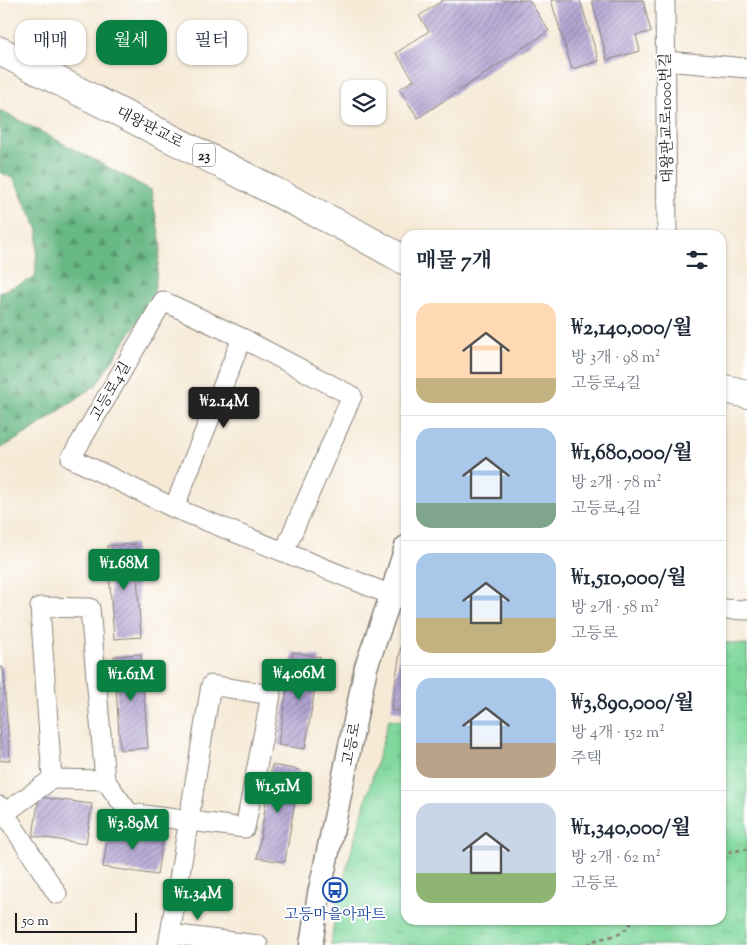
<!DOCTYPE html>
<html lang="ko">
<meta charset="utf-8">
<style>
body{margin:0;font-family:"Sorts Mill Goudy","Noto Serif KR",serif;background:#f2f2f3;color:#1f2937;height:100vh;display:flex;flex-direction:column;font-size:19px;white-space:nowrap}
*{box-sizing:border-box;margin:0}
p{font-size:16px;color:#747a83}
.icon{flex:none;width:28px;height:28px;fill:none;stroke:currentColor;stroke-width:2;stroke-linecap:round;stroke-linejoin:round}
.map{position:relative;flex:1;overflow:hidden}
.side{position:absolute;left:401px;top:230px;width:325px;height:695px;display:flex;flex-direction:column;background:#fff;border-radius:15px;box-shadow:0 1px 4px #0004}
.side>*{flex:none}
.hud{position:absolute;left:15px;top:20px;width:311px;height:45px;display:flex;gap:10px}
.fabs{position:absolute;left:341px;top:80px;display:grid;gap:10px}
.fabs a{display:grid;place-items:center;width:45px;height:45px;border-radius:10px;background:#fff;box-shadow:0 1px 4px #0004;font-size:25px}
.scale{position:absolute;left:15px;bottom:12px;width:122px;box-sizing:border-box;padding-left:5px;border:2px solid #1c1c1c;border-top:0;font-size:14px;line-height:18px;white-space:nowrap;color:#1c1c1c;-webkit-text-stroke:4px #fff;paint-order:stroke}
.price{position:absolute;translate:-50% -42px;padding:0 11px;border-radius:5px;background:#0b8043;color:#fff;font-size:16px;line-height:32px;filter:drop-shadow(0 1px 2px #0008)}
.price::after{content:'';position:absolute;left:50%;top:30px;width:15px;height:11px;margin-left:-8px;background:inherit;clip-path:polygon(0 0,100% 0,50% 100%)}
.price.on{background:#222;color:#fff}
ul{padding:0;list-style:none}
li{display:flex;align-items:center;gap:15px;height:125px;padding:0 15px}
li+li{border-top:1px solid #e0e1e3}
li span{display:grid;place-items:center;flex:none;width:140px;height:100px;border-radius:15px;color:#555}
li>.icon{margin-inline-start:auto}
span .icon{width:60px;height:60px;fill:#fffc;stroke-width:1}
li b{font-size:21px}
h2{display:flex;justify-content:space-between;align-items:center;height:60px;padding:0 15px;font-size:21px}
.pill{padding:0 18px;border-radius:15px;background:#fff;box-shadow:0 1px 4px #0004;font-size:18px;line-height:45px}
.pill.on{background:#0b8043;color:#fff}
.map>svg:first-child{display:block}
.grass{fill:url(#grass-tufts);stroke:#4e7a5c}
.forest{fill:url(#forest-firs);stroke:#426a50}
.building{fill:url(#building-hatch)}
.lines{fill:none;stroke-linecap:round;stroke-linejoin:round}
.minor-casing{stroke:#89837a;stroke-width:21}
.tertiary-casing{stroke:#89837a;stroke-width:25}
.primary-casing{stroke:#89837a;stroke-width:30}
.path{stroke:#89837a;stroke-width:3;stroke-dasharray:4 4;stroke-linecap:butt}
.minor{stroke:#fff;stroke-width:19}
.tertiary{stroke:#fff;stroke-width:22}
.primary{stroke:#fff;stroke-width:28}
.labels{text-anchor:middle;stroke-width:4;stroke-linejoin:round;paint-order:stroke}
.shield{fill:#fff;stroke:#606060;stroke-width:1}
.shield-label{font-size:14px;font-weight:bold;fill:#1c1c1c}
.street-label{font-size:15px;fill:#1c1c1c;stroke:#fff}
.transit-label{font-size:15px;fill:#164399;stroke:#fff}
</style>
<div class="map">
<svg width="747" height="945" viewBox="0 0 747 945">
<defs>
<pattern id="grass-tufts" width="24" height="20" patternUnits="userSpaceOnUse" patternTransform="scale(1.25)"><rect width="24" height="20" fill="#81d89d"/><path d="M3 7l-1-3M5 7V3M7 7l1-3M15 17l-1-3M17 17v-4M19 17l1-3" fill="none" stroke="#6fb987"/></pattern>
<pattern id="forest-firs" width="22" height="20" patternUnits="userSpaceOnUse" patternTransform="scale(1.25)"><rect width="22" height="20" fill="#68b884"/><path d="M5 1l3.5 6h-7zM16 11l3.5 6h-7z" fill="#55956b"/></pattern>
<pattern id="building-hatch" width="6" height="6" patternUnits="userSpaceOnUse" patternTransform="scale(1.25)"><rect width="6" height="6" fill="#b0a3d1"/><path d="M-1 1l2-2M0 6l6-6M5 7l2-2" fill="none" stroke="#8e84a9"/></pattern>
</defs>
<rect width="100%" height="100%" fill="#fff"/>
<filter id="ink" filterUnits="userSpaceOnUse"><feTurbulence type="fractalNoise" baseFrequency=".02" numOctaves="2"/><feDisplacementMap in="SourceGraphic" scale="10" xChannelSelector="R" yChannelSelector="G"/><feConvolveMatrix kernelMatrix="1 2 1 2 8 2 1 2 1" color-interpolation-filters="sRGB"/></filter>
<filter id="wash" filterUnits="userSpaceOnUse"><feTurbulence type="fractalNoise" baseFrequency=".0096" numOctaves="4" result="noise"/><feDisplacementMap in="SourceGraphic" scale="20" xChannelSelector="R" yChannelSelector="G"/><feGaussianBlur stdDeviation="1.12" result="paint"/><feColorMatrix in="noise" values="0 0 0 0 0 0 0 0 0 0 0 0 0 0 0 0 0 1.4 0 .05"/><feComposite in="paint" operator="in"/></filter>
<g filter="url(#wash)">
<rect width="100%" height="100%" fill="#f6ead7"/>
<path class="grass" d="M 721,642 L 747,645 L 747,945 L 331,945 L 336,905 L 389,719 L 406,722 L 406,920 L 721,920 Z"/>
<path class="forest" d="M 0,110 L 151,190 L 161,244 L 153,298 L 96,385 L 29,432 L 0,449 L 0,292 L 35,278 L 38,230 L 14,179 L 0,172 Z"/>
<g id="blocks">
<g class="building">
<path d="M 443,0 L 529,0 L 549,31 L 418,118 L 399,89 L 414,80 L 396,53 L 429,31 L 419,16 Z"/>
<path d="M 551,0 L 580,0 L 599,61 L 572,69 Z"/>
<path d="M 592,0 L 643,0 L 651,32 L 636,35 L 640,51 L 607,60 Z"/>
<path d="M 135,544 L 141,637 L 114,639 L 107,546 Z"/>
<path d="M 402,639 L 406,639 L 406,712 L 391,710 Z"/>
<path d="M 293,652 L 320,657 L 305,749 L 278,745 Z"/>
<path d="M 141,654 L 148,748 L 120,750 L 114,656 Z"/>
<path d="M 0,667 L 3,667 L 10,760 L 0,761 Z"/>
<path d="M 272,765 L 300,770 L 285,862 L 257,858 Z"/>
<path d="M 39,797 L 92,804 L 86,844 L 33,836 Z"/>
<path d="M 109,827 L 163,835 L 157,875 L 103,867 Z"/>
</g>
</g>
</g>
<g filter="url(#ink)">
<use href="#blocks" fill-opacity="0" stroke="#89837a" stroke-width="1"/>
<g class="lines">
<defs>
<g id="minor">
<path d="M 665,0 L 667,235"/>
<path d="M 665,61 L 747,68"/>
<path d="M 174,508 L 242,338"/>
<path d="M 284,552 L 352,396 L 242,338 L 163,301 L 71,458 L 174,508 L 391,595 L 406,599"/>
<path d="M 721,609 L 747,610"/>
<path d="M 52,779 L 105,780"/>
<path d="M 0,806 L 57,894"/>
<path d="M 5,813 L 52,779 L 40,607 L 90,608 L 105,780 L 129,813 L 245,828 L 271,695 L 211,685 L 170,934"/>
<path d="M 168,945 L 170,934 L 258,945"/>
</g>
<path id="tertiary" d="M 311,945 L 319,894 L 341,790 L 366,667 L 388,605 L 406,547"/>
<g id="primary">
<path d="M 0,51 L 354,232 L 406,261"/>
<path d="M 721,388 L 747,394"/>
</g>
</defs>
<use href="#minor" class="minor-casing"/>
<use href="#tertiary" class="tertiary-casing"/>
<use href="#primary" class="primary-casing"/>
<g class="path">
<path d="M 721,855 L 728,852 L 747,849"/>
<path d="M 587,945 C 602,933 619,943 633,920"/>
</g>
<use href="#minor" class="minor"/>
<use href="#tertiary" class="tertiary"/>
<use href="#primary" class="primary"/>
</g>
</g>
<defs>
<symbol id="bus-ring" viewBox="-11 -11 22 22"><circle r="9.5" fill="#fff" stroke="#1a4fb4" stroke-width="1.5"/><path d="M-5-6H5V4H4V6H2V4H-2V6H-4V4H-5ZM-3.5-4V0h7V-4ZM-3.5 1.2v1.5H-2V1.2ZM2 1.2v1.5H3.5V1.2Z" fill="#1a4fb4"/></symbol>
</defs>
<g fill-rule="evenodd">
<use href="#bus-ring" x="321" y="876" width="28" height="28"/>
</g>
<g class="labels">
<rect class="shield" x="193" y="143.5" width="22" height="23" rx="4"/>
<g class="shield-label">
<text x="204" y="160">23</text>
</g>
<g class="street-label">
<text transform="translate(666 118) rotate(-91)" y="5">대왕판교로1000번길</text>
<text transform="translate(150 127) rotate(27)" y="5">대왕판교로</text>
<text transform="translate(110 391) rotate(-60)" y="5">고등로4길</text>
<text transform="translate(351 744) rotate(-79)" y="5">고등로</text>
</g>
<g class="transit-label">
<text x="335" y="919">고등마을아파트</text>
</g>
</g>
</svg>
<div class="fabs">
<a><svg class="icon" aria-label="layers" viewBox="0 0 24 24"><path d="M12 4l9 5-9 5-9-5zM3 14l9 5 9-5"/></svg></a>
</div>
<div class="scale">50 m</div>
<b class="price on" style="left:224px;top:429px">₩2.14M</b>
<b class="price" style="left:124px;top:591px">₩1.68M</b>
<b class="price" style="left:299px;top:701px">₩4.06M</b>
<b class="price" style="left:131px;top:702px">₩1.61M</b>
<b class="price" style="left:278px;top:814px">₩1.51M</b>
<b class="price" style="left:133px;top:851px">₩3.89M</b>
<b class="price" style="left:198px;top:921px">₩1.34M</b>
<div class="hud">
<a class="pill">매매</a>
<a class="pill on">월세</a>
<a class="pill">필터</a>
</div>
<section class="side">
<h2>매물 7개<svg class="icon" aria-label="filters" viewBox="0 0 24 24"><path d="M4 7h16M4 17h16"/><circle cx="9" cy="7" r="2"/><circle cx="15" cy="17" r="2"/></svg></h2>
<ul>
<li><span style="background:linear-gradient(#ffd9b3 75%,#c2b280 0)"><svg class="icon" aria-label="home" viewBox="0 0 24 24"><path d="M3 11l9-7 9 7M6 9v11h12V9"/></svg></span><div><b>₩2,140,000/월</b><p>방 3개 · 98 m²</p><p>고등로4길</p></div></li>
<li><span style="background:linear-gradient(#a9c7e8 75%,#7fa58c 0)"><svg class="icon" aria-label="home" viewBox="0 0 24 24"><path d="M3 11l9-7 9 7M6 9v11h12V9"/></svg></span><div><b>₩1,680,000/월</b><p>방 2개 · 78 m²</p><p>고등로4길</p></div></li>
<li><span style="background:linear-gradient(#a9c7e8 65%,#c2b280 0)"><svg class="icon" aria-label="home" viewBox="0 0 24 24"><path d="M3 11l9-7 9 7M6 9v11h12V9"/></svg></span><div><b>₩1,510,000/월</b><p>방 2개 · 58 m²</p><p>고등로</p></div></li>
<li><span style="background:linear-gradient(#a9c7e8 65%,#b9a48a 0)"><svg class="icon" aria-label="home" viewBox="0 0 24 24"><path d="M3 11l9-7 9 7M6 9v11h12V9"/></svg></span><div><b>₩3,890,000/월</b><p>방 4개 · 152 m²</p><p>주택</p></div></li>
<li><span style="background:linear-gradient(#c9d6e8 70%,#8fb573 0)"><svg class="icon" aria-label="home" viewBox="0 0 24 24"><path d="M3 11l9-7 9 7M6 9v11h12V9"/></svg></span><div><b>₩1,340,000/월</b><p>방 2개 · 62 m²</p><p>고등로</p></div></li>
</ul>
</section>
</div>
